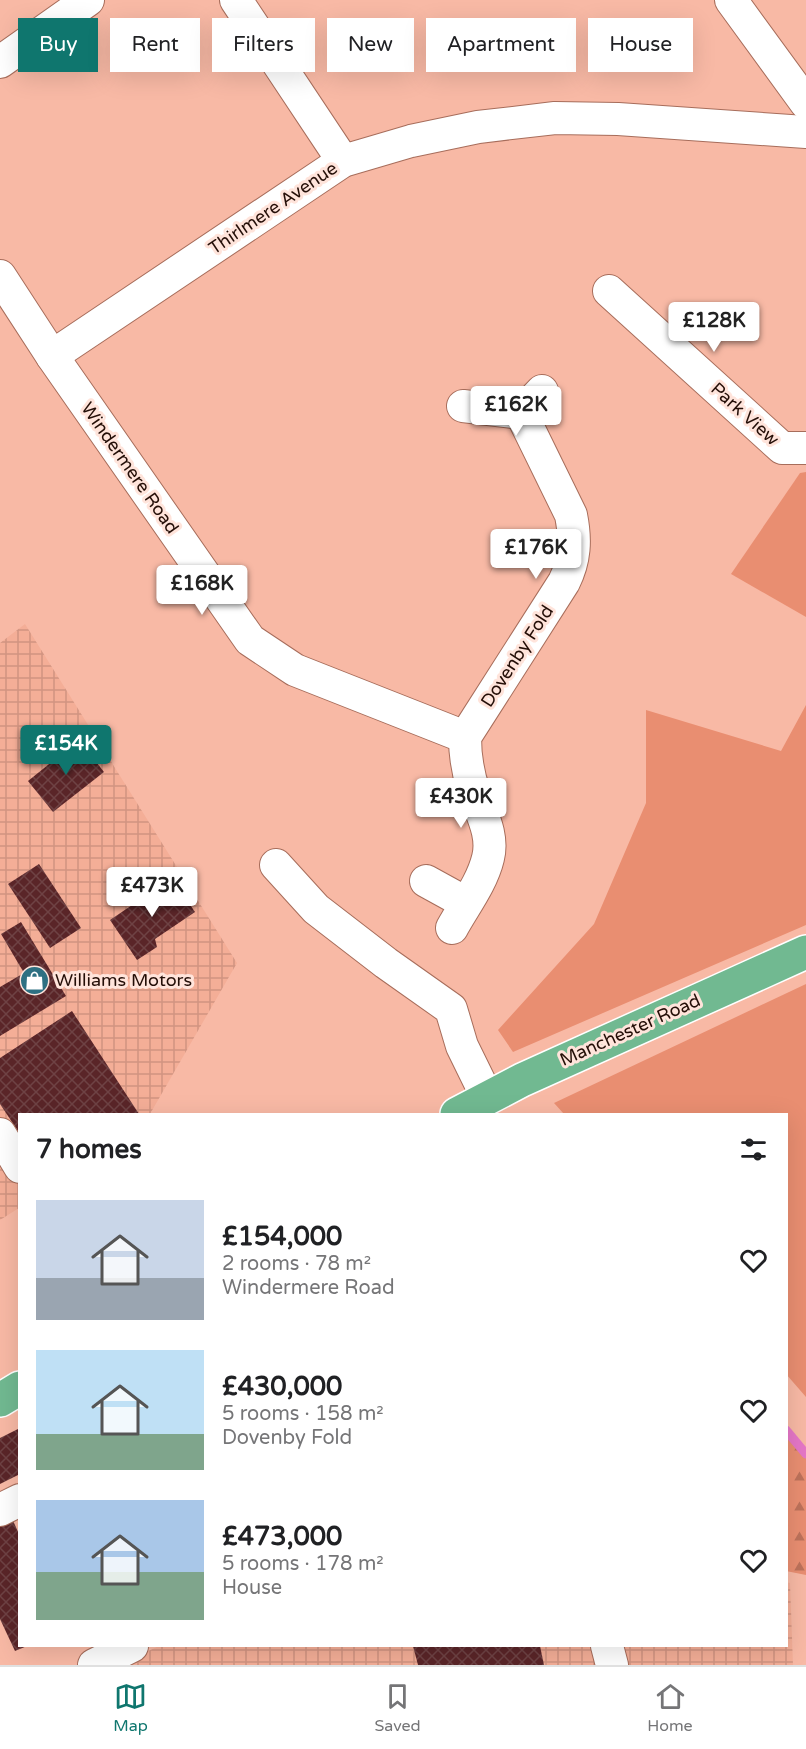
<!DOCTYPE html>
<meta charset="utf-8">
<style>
body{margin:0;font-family:"Varela Round",sans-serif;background:#f2f2f2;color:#202124;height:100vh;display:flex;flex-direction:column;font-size:22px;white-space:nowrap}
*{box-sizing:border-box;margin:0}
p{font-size:20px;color:#757577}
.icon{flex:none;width:33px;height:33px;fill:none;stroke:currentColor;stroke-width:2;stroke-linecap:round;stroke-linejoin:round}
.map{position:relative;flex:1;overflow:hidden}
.details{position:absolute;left:18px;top:1113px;width:770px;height:534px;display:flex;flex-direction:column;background:#fff;border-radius:0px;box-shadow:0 6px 24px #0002}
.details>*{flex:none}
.hud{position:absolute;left:18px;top:18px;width:771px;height:54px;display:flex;gap:12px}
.price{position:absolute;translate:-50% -51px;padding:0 14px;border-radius:6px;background:#fff;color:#222;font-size:20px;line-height:39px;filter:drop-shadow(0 2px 3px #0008)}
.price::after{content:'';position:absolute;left:50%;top:36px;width:18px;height:14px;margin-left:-9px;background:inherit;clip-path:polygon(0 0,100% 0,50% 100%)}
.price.current{background:#0f766e;color:#fff}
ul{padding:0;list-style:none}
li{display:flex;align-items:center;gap:18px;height:150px;padding:0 18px}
li span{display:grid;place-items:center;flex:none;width:168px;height:120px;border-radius:0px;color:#555}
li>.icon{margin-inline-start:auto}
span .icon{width:72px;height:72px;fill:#fffc;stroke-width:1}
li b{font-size:26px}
h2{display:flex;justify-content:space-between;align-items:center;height:72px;padding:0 18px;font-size:26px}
.tag{padding:0 21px;border-radius:0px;background:#fff;box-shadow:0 6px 24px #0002;font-size:21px;line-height:54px}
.tag.current{background:#0f766e;color:#fff}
.tabs{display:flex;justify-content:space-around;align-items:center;height:84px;border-top:2px solid #e0e0e0;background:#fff;font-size:16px;color:#757577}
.tabs a{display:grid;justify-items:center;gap:3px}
.tabs .current{color:#0f766e}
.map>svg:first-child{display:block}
.industrial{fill:url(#industrial-grid)}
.green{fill:#e98e71}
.forest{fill:url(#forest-firs)}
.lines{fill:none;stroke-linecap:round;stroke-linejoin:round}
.stream{stroke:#e577c7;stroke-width:9}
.building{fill:url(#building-cross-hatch)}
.minor-casing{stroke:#a76d5b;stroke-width:34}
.highway-casing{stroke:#fff;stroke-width:36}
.minor{stroke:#fff;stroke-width:32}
.highway{stroke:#71b991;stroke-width:33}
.labels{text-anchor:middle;stroke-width:6;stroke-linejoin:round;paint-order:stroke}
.street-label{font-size:18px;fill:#240e07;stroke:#ffe4db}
.poi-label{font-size:18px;fill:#240e07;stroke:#ffe4db;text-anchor:start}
</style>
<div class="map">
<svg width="806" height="1665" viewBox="0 0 806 1665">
<defs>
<pattern id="industrial-grid" width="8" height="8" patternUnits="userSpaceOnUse" patternTransform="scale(1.5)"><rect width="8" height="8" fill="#f4ae97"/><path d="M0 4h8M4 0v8" fill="none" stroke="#d19481"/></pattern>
<pattern id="forest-firs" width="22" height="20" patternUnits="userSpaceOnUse" patternTransform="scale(1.5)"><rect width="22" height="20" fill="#e98e71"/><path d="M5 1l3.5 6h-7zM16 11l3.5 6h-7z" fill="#bd725b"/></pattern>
<pattern id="building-cross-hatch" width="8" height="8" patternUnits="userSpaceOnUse" patternTransform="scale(1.5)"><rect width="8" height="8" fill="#5a2528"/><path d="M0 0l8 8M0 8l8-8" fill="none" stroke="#6e4244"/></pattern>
</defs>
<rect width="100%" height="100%" fill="#f8b9a5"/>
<g class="industrial">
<path d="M 25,624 L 237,963 L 150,1114 L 20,1114 L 19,1208 L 0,1220 L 0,643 Z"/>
<path d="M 786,1582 L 790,1583 L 793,1665 L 118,1665 L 159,1646 L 786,1646 Z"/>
</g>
<g class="green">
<path d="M 806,472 L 806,617 L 731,574 L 800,473 Z"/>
<path d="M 806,705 L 806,925 L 513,1052 L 498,1030 L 594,924 L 646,803 L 646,710 L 781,751 Z"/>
<path d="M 806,984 L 806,1397 L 786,1374 L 786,1114 L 564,1114 L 554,1103 Z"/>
</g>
<path class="forest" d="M 786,1430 L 806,1454 L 806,1575 L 786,1571 Z"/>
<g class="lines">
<path class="stream" d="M 786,1430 L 806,1454"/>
</g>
<g class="building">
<path d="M 79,740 L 104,772 L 53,812 L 28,781 Z"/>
<path d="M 39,864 L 81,928 L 50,948 L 8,884 Z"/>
<path d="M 172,878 L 195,912 L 155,939 L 157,947 L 137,960 L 110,920 Z"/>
<path d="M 21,922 L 66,996 L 0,1036 L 0,987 L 24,973 L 1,934 Z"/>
<path d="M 72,1011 L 139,1114 L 20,1114 L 20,1134 L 0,1104 L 0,1058 Z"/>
<path d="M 20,1428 L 20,1474 L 0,1484 L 0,1438 Z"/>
<path d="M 9,1512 L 20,1536 L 20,1646 L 27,1646 L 15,1651 L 0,1619 L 0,1516 Z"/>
<path d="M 413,1646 L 540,1646 L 544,1665 L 418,1665 Z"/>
</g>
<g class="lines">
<defs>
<g id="minor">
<path d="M 236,0 L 343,161"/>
<path d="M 731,0 L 806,103"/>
<path d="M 0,62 L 88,0"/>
<path d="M 0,276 L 52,356 L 250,640 L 295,670 L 465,737"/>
<path d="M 609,291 L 782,448 L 806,448"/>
<path d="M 52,356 L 343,161 L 411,141 L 478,127 L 555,118 L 618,119 L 806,132"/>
<path d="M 463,406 L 521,413 L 542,391"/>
<path d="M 276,865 L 316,909 L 386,963 L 451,1009 L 462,1046 L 487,1097"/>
<path d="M 426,881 L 466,903"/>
<path d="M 452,928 C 464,906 482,883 488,858 C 494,835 481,813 474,792 C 468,774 465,756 465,737 L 564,582 C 575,560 576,540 571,515 L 521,413"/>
<path d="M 0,1134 L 20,1167"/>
<path d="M 0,1510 L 20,1500"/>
<path d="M 607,1646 L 612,1665"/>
<path d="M 94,1665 L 132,1646"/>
</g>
<g id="highway">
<path d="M 457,1114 L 522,1080 L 806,952"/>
<path d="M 0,1400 L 20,1388"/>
</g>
</defs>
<use href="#minor" class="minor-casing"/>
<use href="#highway" class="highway-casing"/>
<use href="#minor" class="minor"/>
<use href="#highway" class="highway"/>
</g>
<defs>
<symbol id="shop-disc" viewBox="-11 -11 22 22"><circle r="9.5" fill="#2e7082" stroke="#ffe4db"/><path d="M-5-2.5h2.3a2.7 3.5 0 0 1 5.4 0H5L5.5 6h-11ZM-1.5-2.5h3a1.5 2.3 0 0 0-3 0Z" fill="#fff"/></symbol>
</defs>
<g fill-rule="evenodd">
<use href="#shop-disc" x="18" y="964" width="33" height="33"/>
</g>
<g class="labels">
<g class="street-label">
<text transform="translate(273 208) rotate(-34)" y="6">Thirlmere Avenue</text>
<text transform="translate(745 414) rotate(42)" y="6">Park View</text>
<text transform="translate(130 468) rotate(55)" y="6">Windermere Road</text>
<text transform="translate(517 656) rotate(-57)" y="6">Dovenby Fold</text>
<text transform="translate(630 1030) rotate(-24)" y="6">Manchester Road</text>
</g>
<g class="poi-label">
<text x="55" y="986">Williams Motors</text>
</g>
</g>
</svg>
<b class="price" style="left:714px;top:353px">£128K</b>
<b class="price" style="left:516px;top:437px">£162K</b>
<b class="price" style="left:536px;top:580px">£176K</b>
<b class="price" style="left:202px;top:616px">£168K</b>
<b class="price current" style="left:66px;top:776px">£154K</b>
<b class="price" style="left:461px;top:829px">£430K</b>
<b class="price" style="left:152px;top:918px">£473K</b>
<div class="hud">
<a class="tag current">Buy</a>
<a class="tag">Rent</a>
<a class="tag">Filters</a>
<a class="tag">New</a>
<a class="tag">Apartment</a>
<a class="tag">House</a>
</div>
<section class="details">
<h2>7 homes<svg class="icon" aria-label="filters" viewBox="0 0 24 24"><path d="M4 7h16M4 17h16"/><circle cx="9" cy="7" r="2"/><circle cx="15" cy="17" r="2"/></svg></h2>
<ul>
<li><span style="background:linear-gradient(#c9d6e8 65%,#9aa5b1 0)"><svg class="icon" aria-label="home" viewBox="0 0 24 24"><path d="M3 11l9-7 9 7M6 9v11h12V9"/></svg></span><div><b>£154,000</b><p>2 rooms · 78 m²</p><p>Windermere Road</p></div><svg class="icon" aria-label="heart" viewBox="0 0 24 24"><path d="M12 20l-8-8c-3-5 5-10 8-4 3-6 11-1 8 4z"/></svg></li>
<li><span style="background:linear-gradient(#bfe0f5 70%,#7fa58c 0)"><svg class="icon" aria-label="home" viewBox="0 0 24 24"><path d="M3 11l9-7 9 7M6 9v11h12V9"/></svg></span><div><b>£430,000</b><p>5 rooms · 158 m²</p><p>Dovenby Fold</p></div><svg class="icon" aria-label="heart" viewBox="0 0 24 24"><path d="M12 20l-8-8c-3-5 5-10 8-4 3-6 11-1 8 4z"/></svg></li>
<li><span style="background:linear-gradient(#a9c7e8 60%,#7fa58c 0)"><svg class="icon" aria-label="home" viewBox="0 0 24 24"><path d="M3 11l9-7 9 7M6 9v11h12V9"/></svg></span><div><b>£473,000</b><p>5 rooms · 178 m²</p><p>House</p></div><svg class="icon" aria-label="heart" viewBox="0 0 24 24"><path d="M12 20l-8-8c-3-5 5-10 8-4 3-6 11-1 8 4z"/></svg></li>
</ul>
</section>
</div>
<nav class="tabs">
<a class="current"><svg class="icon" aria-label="map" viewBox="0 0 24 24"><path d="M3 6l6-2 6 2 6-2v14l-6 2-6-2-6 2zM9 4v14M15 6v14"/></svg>Map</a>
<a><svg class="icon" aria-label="saved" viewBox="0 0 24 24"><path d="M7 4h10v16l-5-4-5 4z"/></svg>Saved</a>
<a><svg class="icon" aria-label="home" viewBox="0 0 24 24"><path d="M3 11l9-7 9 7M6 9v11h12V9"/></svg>Home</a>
</nav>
